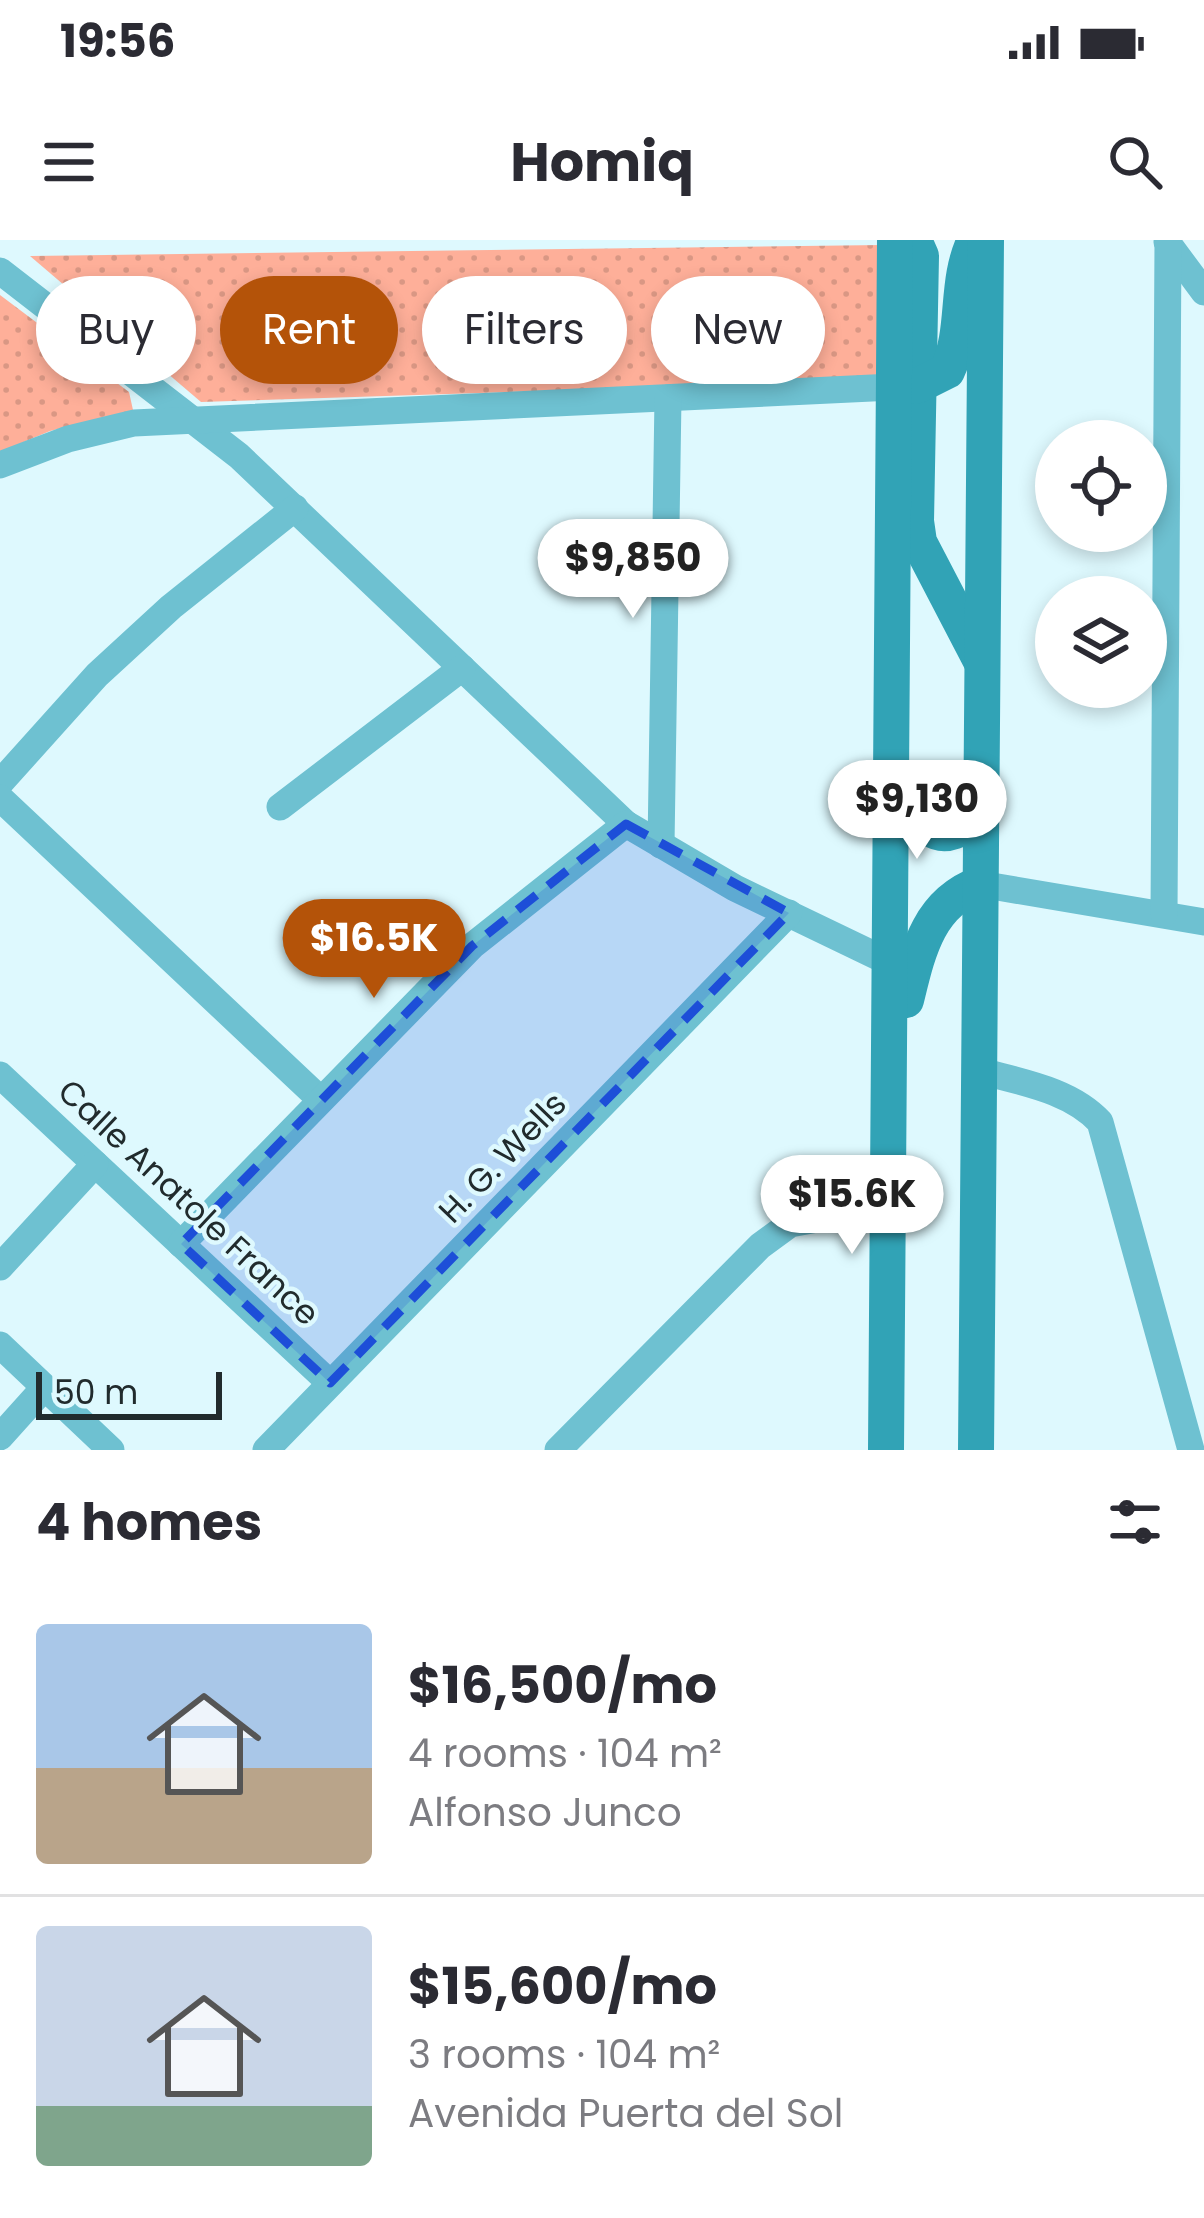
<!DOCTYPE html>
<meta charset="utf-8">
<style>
body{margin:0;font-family:Poppins,sans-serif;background:#f2f2f3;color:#2b2b33;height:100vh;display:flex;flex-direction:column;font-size:45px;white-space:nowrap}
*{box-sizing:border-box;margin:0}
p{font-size:39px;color:#7c7c81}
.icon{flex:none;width:66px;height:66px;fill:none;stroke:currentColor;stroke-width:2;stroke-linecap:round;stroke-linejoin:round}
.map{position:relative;height:1210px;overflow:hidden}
.drawer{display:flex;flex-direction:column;background:#fff;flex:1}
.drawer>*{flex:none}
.banner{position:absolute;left:36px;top:36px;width:1134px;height:108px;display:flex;gap:24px}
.fabs{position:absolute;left:1035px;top:180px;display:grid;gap:24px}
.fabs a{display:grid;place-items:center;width:132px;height:132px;border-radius:50%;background:#fff;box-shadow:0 6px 18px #0003;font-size:60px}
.scale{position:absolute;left:36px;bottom:30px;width:186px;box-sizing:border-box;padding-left:12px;border:6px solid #212b2d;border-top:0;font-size:33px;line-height:42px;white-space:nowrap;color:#212b2d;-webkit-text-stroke:9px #def9fe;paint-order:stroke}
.price{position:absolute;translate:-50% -102px;padding:0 27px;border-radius:42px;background:#fff;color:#222;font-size:39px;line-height:78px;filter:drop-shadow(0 3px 6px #0008)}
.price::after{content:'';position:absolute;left:50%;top:72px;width:36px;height:27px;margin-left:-18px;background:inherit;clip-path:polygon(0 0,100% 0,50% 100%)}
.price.current{background:#b45309;color:#fff}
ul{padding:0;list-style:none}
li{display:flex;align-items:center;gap:36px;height:300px;padding:0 36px}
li+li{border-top:3px solid #e1e1e2}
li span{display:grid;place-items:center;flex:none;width:336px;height:240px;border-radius:12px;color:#555}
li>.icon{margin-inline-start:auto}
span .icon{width:144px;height:144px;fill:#fffc;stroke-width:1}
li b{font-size:51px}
h2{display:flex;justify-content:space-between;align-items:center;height:144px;padding:0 36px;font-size:51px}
.chip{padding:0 42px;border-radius:54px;background:#fff;box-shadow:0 6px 18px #0003;font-size:42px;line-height:108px}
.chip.current{background:#b45309;color:#fff}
.status{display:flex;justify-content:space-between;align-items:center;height:84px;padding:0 60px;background:#fff;direction:ltr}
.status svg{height:33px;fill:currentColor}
header{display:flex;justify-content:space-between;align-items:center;height:156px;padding:0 36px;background:#fff;font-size:54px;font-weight:700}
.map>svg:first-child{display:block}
.park{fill:url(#park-dots)}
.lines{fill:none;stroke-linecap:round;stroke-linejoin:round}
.street{stroke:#6ec1d1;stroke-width:27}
.secondary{stroke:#31a3b6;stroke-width:36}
.marked{fill:#1d4ed8;fill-opacity:0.2;stroke:#1d4ed8;stroke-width:9;stroke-dasharray:24 15;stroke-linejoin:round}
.labels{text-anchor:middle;stroke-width:9;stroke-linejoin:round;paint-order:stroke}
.street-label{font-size:33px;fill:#212b2d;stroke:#def9fe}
</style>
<div class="status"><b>19:56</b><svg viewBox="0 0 49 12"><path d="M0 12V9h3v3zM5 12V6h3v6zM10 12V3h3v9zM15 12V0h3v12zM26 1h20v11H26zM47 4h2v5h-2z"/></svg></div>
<header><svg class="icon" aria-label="menu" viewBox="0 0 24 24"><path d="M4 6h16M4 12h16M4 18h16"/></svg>Homiq<svg class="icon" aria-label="search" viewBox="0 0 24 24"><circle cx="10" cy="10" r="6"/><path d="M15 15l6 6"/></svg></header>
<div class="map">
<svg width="1204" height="1210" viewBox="0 0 1204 1210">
<defs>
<pattern id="park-dots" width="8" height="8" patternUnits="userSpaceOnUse" patternTransform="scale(3)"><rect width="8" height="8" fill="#feaf99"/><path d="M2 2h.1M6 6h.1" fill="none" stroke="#d99784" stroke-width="1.8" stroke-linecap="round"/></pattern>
</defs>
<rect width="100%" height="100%" fill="#def9fe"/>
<g class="park">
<path d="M 882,5 L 880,140 L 201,162 L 30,16 Z"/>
<path d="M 0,55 L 129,152 L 133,170 L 50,191 L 0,212 Z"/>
</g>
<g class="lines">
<g class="street">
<path d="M 1167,2 L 1204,52"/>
<path d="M 0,31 L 239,216 L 626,584 L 735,648 L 893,724"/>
<path d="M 0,225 L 68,199 L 134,183 L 893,147"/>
<path d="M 0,543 L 97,435 L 171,367 L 295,268"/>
<path d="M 0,558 L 321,860"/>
<path d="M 280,567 L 462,428"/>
<path d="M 661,605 L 668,158"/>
<path d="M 980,644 L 1204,682"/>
<path d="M 1164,674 L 1168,2"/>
<path d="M 977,830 C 1019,842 1069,849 1100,882 L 1191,1210"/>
<path d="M 0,835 L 330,1143"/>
<path d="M 181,1004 L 472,706 L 626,584"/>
<path d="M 0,1027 L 95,924"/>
<path d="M 0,1105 L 111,1210"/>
<path d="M 0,1197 L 44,1148"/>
<path d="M 266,1210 L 789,673"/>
<path d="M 558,1210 L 760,1006 L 790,984 L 888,966"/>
</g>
<g class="secondary">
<path d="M 914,0 L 921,16 L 916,281 L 919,302 L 982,423"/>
<path d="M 899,147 L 919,145 L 947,131 C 967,90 954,43 975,0"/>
<path d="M 897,535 C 914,580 940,622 982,567"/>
<path d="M 906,760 C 918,711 928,663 980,644"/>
<path d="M 886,1210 L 895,0"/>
<path d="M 976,1210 L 986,0"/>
</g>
</g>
<path class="marked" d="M 626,584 L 789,673 L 330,1143 L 181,1004 L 472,706 Z"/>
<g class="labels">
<g class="street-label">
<text transform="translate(502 917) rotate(-46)" y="12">H. G. Wells</text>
<text transform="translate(189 962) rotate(43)" y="12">Calle Anatole France</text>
</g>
</g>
</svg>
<div class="fabs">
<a><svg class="icon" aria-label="locate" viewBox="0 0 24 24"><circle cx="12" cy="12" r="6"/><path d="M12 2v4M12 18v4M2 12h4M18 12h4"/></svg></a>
<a><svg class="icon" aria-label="layers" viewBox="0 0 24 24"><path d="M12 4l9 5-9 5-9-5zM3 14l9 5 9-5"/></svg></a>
</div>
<div class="scale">50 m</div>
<b class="price" style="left:633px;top:381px">$9,850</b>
<b class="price" style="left:917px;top:622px">$9,130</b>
<b class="price current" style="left:374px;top:761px">$16.5K</b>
<b class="price" style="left:852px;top:1017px">$15.6K</b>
<div class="banner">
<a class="chip">Buy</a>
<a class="chip current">Rent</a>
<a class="chip">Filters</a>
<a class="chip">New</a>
</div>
</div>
<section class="drawer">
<h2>4 homes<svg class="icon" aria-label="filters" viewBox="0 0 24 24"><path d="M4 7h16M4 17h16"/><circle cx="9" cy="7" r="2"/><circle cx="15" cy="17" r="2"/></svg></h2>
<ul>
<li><span style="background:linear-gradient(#a9c7e8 60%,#b9a48a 0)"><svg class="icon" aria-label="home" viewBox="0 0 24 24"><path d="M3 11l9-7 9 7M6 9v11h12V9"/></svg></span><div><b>$16,500/mo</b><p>4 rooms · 104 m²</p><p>Alfonso Junco</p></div></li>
<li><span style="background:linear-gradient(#c9d6e8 75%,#7fa58c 0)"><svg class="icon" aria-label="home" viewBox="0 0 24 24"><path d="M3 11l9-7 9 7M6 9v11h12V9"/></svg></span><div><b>$15,600/mo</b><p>3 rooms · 104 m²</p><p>Avenida Puerta del Sol</p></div></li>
</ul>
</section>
